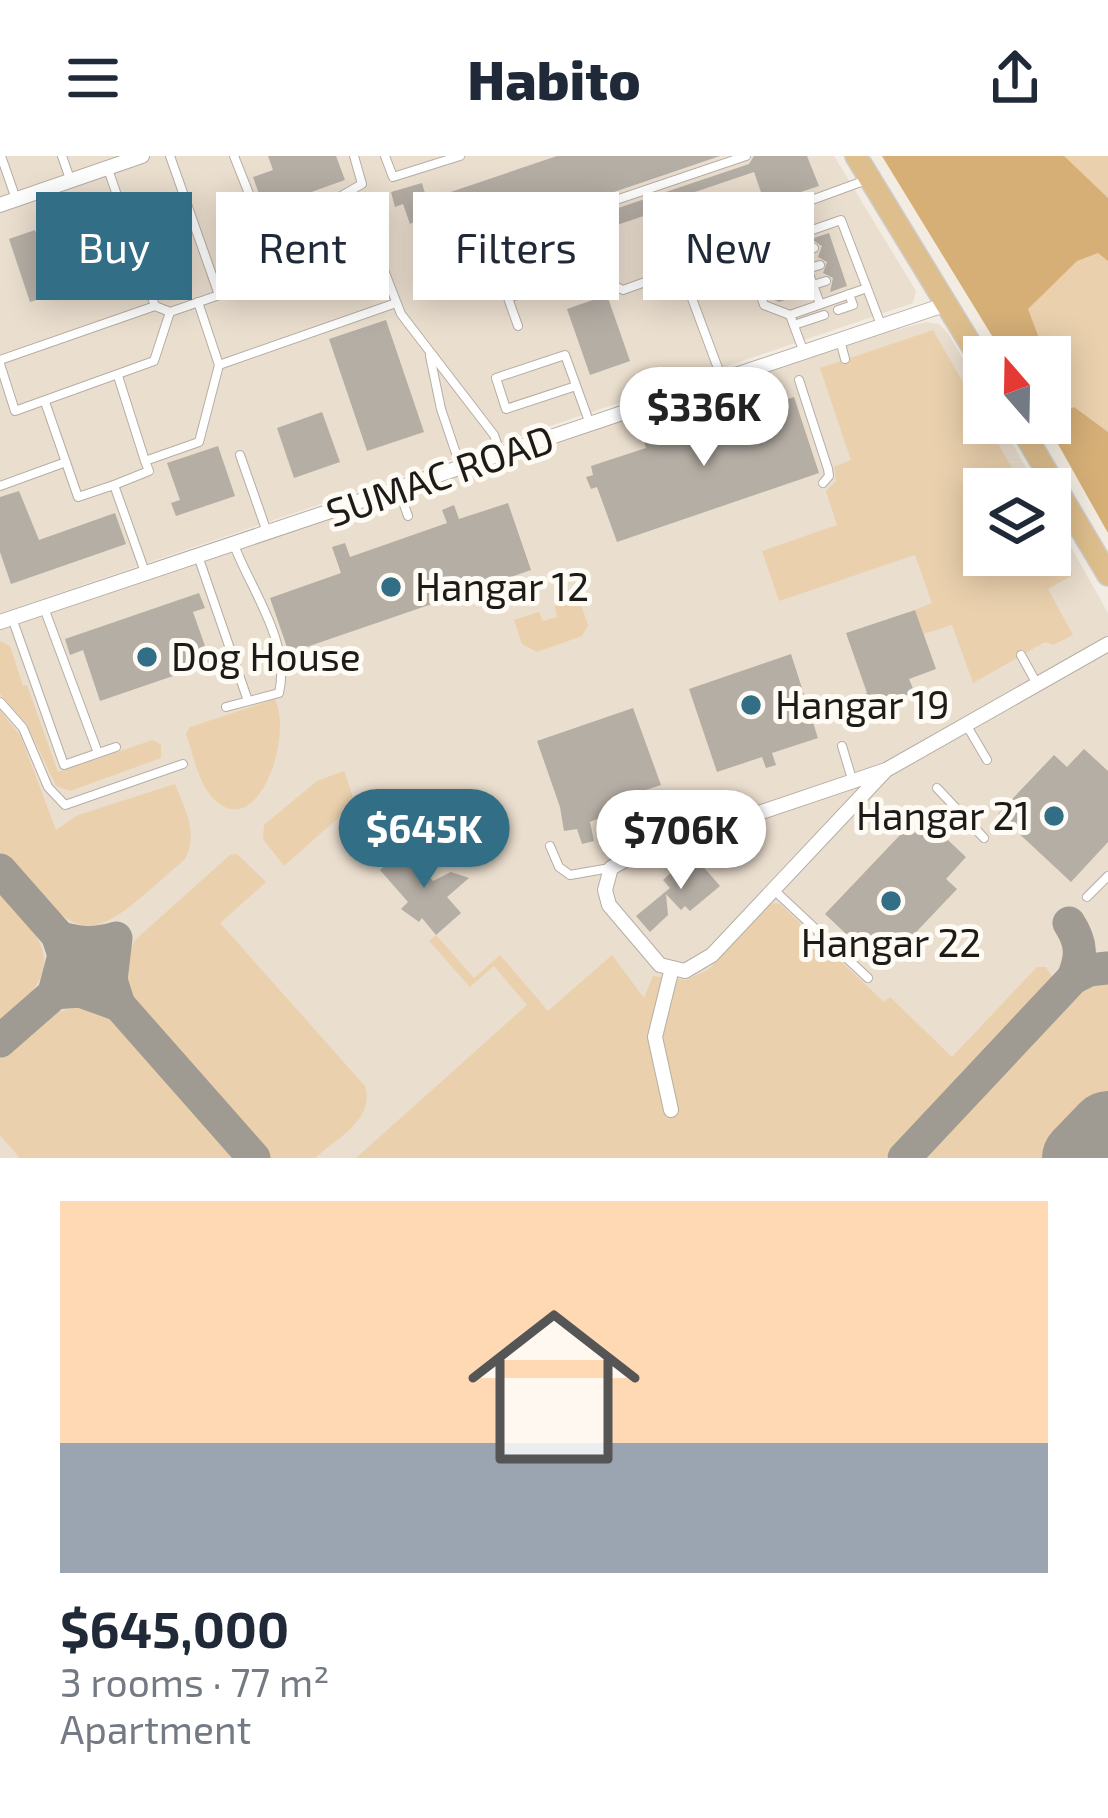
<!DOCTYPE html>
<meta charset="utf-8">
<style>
body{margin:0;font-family:"Exo 2",sans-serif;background:#f6f6f7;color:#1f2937;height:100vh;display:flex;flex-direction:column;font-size:45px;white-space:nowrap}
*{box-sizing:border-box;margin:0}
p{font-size:39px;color:#747a83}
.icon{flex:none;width:66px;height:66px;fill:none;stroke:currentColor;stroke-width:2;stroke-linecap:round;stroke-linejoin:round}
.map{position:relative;height:1002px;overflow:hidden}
.sheet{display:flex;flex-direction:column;background:#fff;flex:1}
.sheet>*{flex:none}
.guide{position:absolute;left:36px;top:36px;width:1038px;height:108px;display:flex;gap:24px}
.needle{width:78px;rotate:340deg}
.tools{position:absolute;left:963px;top:180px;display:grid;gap:24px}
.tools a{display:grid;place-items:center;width:108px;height:108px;border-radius:0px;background:#fff;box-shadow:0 6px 30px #0003;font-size:60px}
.price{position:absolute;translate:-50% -102px;padding:0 27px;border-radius:42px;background:#fff;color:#222;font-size:39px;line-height:78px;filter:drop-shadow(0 3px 6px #0008)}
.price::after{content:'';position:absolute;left:50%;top:72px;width:36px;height:27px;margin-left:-18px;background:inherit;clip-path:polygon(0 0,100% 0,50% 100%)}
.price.selected{background:#326f86;color:#fff}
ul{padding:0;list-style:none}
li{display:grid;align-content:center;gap:24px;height:636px;padding:0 60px}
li+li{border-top:3px solid #e0e1e3}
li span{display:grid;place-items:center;height:372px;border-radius:0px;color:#555}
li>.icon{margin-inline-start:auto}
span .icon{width:216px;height:216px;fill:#fffc;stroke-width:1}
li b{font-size:51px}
.tag{padding:0 42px;border-radius:0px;background:#fff;box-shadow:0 6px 30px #0003;font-size:42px;line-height:108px}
.tag.selected{background:#326f86;color:#fff}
header{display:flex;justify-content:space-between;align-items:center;height:156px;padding:0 60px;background:#fff;font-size:54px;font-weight:800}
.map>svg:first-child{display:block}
.built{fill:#eadece}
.green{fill:#ead0ad}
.forest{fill:#d6af77}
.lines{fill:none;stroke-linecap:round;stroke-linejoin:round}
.taxiway{stroke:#9f9a92;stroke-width:33}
.runway{stroke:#9f9a92;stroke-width:78}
.building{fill:#b5aea5}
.service-casing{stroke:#b5aea5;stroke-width:10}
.minor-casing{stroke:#b5aea5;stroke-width:16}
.primary-casing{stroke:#cdcdcc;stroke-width:24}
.service{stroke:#fff;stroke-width:8}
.minor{stroke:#fff;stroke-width:14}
.primary{stroke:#debe8c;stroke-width:21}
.poi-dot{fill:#326f86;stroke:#fefaf4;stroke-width:4.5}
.labels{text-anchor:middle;stroke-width:10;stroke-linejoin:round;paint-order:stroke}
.street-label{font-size:39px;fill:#1d1b17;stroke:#fefaf4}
.poi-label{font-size:39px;fill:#1d1b17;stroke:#fefaf4;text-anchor:start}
</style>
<header><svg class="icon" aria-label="menu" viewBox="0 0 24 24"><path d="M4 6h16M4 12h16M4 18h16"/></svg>Habito<svg class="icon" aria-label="share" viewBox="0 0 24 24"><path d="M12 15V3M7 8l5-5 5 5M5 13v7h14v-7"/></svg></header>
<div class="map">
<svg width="1108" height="1002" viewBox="0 0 1108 1002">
<rect width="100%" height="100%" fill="#f3ece2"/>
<g class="built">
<path d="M 0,0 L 834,0 L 916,135 L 913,147 L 0,457 Z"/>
<path d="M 926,166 L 939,168 L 948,177 L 984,238 L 984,267 L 1001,267 L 1038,333 L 984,333 L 984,399 L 1050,399 L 1050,354 L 1108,457 L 1108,1002 L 0,1002 L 0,473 L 824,193 Z"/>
</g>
<g class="green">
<path d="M 882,0 L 1108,0 L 1108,377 L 1046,267 L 1050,267 L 1050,201 L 1005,201 Z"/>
<path d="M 933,174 L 1024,333 L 984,333 L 984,399 L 1050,399 L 1050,379 L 1073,419 L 1048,433 L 1073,479 L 1053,489 L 1045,486 L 973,527 L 952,469 L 924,478 L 915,454 L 932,447 L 915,399 L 779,445 L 762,395 L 837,369 L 826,335 L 836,325 L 834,311 L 851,304 L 820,212 Z"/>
<path d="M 579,443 L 588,469 L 582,480 L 537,496 L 522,488 L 514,464 L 539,456 L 543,465 L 557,461 L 555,450 Z"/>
<path d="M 0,485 L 10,490 L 23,530 L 27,529 L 58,616 L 153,584 L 161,589 L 161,602 L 70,635 L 56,630 L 27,569 L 0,538 Z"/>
<path d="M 275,543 C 294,585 255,689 212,641 C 198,626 193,597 186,578 L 190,571 Z"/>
<path d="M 0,554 L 21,581 L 56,674 L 78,659 L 175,628 C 185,654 199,677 185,703 C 87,789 89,797 0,696 Z"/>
<path d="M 344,615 L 355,647 L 284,710 L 263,683 L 264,669 L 317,625 Z"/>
<path d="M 237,698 L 266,726 L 220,767 L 365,930 C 375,963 338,982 315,1002 L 270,1002 L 139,854 C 123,830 122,810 135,784 L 230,699 Z"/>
<path d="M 0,734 C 53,794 64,812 0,869 Z"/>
<path d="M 774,747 L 780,748 L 884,846 L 890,841 L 952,901 L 1037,811 L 1046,811 L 1052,821 L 885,1002 L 356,1002 L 527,849 L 494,810 L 470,831 L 429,785 L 436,779 L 474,822 L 500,799 L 548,855 L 612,799 L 644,842 L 653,820 L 686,824 L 709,813 L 767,749 Z"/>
<path d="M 1097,825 L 1108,825 L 1108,954 L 1063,1002 L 922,1002 L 1084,831 Z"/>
<path d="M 77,851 L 91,853 L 118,868 L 236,1002 L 20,1002 L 0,979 L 0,903 L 53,857 Z"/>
</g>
<g class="forest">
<path d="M 882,0 L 1064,0 L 1108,42 L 1108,105 L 1098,97 L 1077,105 L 1028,153 L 1046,201 L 1005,201 Z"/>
<path d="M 1074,251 L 1108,276 L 1108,377 L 1052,277 L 1062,257 Z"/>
</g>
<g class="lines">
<g class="taxiway">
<path d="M 0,714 L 254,1002"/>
<path d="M 1069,767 C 1082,787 1082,801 1073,822 L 1089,814 L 1108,812"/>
<path d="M 58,781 C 79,788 95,788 116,782 L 111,824 L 119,849 L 80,835 L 54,837 L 64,799 Z"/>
<path d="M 0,885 L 71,823"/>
<path d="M 904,1002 L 1073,822"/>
</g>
<path class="runway" d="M 1081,1002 L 1108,974"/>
</g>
<g class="building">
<path d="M 268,0 L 336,0 L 345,24 L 275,49 L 277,54 L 266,58 L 253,21 L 273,14 Z"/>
<path d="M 557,0 L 720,0 L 426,100 L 414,66 L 410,68 L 403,48 L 395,51 L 391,36 L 422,27 L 427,44 Z"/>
<path d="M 754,0 L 807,0 L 819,30 L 765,48 L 754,16 L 695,36 L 697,42 L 427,133 L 422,118 L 749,8 Z"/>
<path d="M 35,74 L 56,138 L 30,146 L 9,83 Z"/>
<path d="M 829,77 L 847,130 L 830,136 L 833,122 L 823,117 L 827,106 L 818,101 L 822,90 L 811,83 Z"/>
<path d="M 778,95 L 794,141 L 779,146 L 772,143 L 758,103 Z"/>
<path d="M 607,139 L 630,205 L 590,219 L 567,153 Z"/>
<path d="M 386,164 L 424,276 L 367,295 L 329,183 Z"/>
<path d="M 794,241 L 819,317 L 617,386 L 597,331 L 591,333 L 586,321 L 593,319 L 591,310 L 646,292 L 642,279 L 654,274 L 659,287 Z"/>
<path d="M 322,256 L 340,306 L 294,322 L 277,272 Z"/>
<path d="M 218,290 L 235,340 L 176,360 L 171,347 L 180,344 L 167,307 Z"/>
<path d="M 19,335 L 39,384 L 115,357 L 126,388 L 11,428 L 0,396 L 0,341 Z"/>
<path d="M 508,347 L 531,414 L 289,497 L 270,442 L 341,417 L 332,391 L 345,387 L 350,401 L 447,367 L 442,354 L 454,349 L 459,363 Z"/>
<path d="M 199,437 L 205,452 L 193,456 L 211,507 L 100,545 L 83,494 L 70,499 L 65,483 Z"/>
<path d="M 915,454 L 936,513 L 909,523 L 914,535 L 871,561 L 862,539 L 867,537 L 846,477 Z"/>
<path d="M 791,498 L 818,582 L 772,597 L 776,609 L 766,612 L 762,601 L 717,616 L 689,533 Z"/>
<path d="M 633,552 L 661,629 L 630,639 L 633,648 L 590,666 L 594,685 L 582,688 L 577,673 L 564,675 L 560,651 L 537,585 Z"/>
<path d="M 1084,593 L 1108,615 L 1108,686 L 1071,726 L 998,658 L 1054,599 L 1067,611 Z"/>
<path d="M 920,658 L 966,701 L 946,723 L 957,733 L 882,812 L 825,758 Z"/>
<path d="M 405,692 L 433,725 L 451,716 L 469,722 L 447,741 L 461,757 L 436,779 L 422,762 L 419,766 L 401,753 L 408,746 L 380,714 Z"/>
<path d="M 692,698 L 720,730 L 690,755 L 685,750 L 681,754 L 666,738 L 668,759 L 650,776 L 636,760 L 670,732 L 663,724 Z"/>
</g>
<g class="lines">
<defs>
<g id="service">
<path d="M 1,0 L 16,43"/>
<path d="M 62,0 L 70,23"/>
<path d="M 170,0 L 219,139"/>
<path d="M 234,0 L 261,68 L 273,68 L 308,56"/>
<path d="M 385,0 L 393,21 L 460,0"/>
<path d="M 108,13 L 155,150"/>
<path d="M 41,36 L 73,132"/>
<path d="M 329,47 L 362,28 L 354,0"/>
<path d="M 779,56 L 869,23"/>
<path d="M 801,97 L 814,92"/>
<path d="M 418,111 L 746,0"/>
<path d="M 807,113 L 820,109"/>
<path d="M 813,129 L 826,125"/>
<path d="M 867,132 L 881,169"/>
<path d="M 838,154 L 853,149 L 849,138"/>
<path d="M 790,159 L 764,149 L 748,102 L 751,97 L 795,80"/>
<path d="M 794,169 L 824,159"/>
<path d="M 518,170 L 508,142 L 584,115 L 623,134 L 681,113 L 722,223"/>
<path d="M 840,184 L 845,203"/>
<path d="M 803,194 L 790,159 L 867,132 L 841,64 L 795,80 L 820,148"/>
<path d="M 430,200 L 441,253 L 461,312"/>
<path d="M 0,204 L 155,150 L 170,156 L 373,86 L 401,158 L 494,279 L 501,299"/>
<path d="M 0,208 L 15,255 L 154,205 L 170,156"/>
<path d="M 219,209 L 396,147"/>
<path d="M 118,220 L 145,305 L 199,286 L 219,209 L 198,146"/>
<path d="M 799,224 L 828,313 L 829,320 L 823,327"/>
<path d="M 576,230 L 506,253 L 496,222 L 565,199 L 590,268"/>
<path d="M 702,231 L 710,253"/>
<path d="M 45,246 L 78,341 L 114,329 L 145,416"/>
<path d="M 240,299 L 267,376"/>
<path d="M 114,329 L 149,315 L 145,305"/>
<path d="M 0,330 L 66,306"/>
<path d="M 399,334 L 408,360"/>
<path d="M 198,400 L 247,542"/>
<path d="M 44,452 L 98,597"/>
<path d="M 12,462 L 64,609 L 116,591"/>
<path d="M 1021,499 L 1037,528"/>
<path d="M 0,546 L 23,572 L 48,631 L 65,649 L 183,608"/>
<path d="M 226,551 L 279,537 C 291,486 251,434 234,389"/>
<path d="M 967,570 L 987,604"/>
<path d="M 842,590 L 852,623"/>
<path d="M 937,632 L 984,682"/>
<path d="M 401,663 L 411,664"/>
<path d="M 550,690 L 559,711 L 570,719 L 610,712"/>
<path d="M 774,734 L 868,822"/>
<path d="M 1087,741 L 1108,720"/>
</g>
<g id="minor">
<path d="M 0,49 L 142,0"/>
<path d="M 0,466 L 947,148"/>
<path d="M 886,614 L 712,799 L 685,815 L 660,809 L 609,749 L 605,734 L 611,712 L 634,699 L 886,614 L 1108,488"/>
<path d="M 671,954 L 655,881 L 672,812"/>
</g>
<g id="primary">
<path d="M 856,0 L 984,210"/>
<path d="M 1018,267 L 1108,419"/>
</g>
</defs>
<use href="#service" class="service-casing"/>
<use href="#minor" class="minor-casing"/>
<use href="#primary" class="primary-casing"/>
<use href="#service" class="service"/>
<use href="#minor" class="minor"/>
<use href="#primary" class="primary"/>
</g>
<g class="poi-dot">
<circle cx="391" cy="431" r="12"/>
<circle cx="147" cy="501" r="12"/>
<circle cx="751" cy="549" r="12"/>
<circle cx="1054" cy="660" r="12"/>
<circle cx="891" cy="745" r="12"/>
</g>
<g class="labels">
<g class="street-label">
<text transform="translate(440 320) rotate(-19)" y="14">SUMAC ROAD</text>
</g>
<g class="poi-label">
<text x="415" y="445">Hangar 12</text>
<text x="171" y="515">Dog House</text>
<text x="775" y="563">Hangar 19</text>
<text x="1030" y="674" text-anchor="end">Hangar 21</text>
<text x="891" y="801" text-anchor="middle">Hangar 22</text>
</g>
</g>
</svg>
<div class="tools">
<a><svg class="needle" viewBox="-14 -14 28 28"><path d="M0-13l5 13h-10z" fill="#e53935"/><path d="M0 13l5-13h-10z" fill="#747a83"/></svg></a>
<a><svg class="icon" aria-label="layers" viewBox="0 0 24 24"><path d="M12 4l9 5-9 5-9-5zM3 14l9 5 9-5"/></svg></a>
</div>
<b class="price" style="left:704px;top:313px">$336K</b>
<b class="price selected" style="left:424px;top:735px">$645K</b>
<b class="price" style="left:681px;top:736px">$706K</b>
<div class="guide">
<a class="tag selected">Buy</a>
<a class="tag">Rent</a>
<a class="tag">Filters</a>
<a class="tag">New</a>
</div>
</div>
<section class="sheet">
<ul>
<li><span style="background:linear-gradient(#ffd9b3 65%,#9aa5b1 0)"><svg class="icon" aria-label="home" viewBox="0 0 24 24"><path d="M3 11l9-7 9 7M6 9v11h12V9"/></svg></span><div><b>$645,000</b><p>3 rooms · 77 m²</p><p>Apartment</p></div></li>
</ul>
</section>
